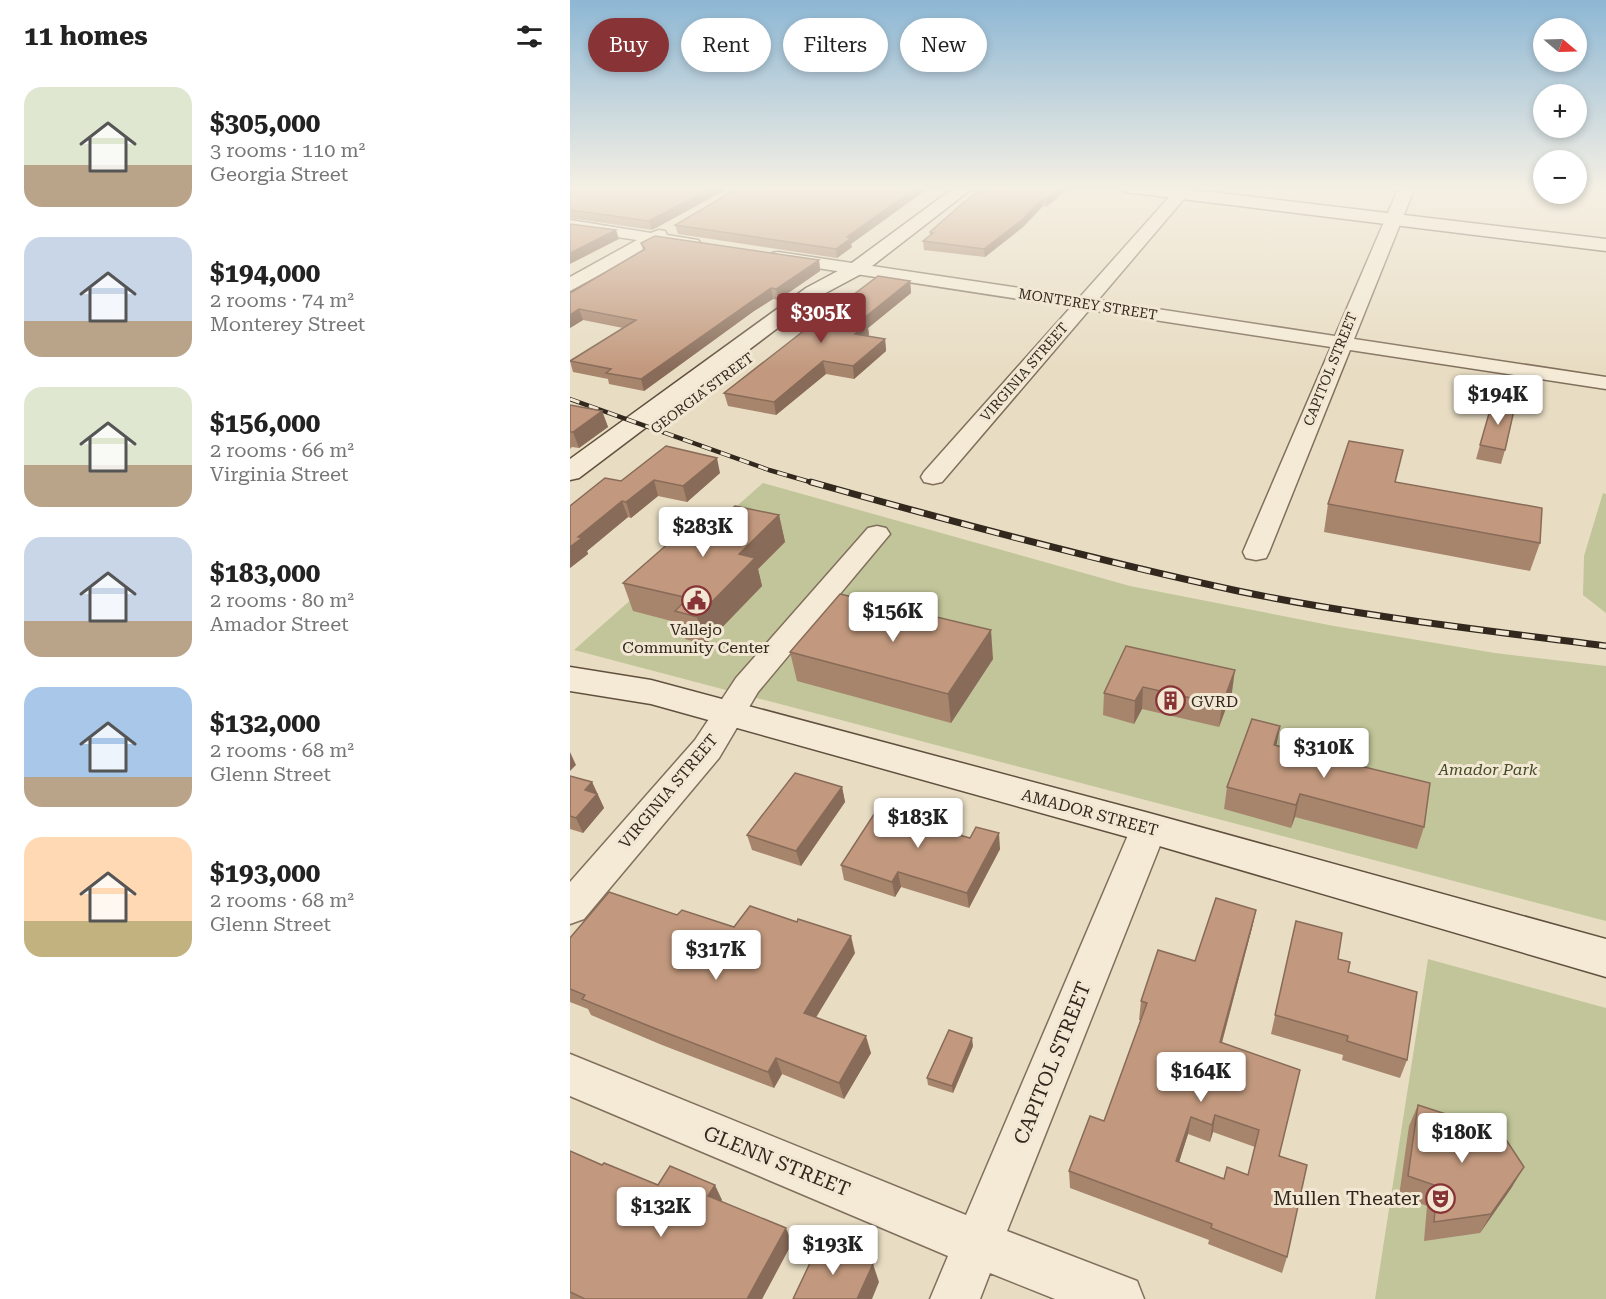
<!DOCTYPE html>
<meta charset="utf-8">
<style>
body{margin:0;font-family:"Roboto Serif",serif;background:#f2f2f2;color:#222;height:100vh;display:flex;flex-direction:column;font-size:22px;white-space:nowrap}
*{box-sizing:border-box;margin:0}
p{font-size:20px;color:#767676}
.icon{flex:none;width:33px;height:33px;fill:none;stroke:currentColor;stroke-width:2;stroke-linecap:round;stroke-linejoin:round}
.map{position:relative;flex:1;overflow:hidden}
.side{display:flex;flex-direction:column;background:#fff;width:570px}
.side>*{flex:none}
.top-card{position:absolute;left:18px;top:18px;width:570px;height:54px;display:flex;gap:12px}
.needle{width:39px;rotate:109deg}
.tools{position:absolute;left:963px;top:18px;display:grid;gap:12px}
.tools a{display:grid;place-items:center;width:54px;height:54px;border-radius:50%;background:#fff;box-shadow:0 3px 9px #0003;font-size:30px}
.price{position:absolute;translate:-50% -51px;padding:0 14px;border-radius:6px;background:#fff;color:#222;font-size:20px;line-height:39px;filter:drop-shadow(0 2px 3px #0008)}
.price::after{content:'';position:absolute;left:50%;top:36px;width:18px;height:14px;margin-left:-9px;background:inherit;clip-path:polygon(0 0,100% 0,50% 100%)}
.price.on{background:#883336;color:#fff}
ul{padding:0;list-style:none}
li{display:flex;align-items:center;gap:18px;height:150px;padding:0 24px}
li span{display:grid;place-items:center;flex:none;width:168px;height:120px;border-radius:18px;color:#555}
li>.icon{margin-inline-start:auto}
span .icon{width:72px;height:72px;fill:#fffc;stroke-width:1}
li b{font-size:26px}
h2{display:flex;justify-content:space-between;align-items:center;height:72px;padding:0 24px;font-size:26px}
.chip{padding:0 21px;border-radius:27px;background:#fff;box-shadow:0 3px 9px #0003;font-size:21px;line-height:54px}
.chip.on{background:#883336;color:#fff}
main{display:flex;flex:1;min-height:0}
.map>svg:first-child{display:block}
.green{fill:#c1c599}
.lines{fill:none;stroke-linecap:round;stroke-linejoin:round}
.street-casing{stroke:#806f5c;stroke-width:3}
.secondary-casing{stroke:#62503f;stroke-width:3}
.street{fill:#f4ead5;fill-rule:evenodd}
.secondary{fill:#f4ead5;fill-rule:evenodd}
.rail-far1-casing{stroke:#32281e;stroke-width:4.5}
.rail-casing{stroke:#32281e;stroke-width:7}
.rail-far1{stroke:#f1e7d2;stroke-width:3;stroke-dasharray:10;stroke-linecap:butt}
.rail{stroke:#f1e7d2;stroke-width:4.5;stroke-dasharray:13;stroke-linecap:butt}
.wall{fill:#a7846c;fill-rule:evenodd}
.shaded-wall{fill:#886b58}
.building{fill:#c2997e;stroke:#886b58;stroke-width:1.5;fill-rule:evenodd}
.labels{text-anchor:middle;stroke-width:6;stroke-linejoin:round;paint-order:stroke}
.far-street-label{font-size:14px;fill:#32281e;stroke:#f1e7d2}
.poi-label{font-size:16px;fill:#32281e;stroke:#f1e7d2}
.park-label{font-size:16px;font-style:italic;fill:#444c27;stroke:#f1e7d2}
.street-label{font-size:16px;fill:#32281e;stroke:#f1e7d2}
.near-street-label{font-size:20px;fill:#32281e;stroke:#f1e7d2}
.near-poi-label{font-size:20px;fill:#32281e;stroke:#f1e7d2;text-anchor:end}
</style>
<main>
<section class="side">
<h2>11 homes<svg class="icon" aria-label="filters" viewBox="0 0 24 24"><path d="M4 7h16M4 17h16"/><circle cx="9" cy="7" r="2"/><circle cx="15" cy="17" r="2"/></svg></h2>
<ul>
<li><span style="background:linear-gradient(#dfe7d0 65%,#b9a48a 0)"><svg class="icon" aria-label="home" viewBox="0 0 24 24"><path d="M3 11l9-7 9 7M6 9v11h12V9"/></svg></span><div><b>$305,000</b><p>3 rooms · 110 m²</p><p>Georgia Street</p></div></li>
<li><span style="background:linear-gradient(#c9d6e8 70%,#b9a48a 0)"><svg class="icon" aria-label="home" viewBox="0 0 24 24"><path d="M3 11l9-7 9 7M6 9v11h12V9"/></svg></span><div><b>$194,000</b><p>2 rooms · 74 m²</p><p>Monterey Street</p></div></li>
<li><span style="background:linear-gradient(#dfe7d0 65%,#b9a48a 0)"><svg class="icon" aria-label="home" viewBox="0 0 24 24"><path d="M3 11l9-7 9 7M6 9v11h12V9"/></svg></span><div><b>$156,000</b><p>2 rooms · 66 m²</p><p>Virginia Street</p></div></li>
<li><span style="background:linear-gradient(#c9d6e8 70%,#b9a48a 0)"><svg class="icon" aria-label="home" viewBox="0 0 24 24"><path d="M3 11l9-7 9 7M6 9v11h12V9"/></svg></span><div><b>$183,000</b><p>2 rooms · 80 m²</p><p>Amador Street</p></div></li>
<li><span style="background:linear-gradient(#a9c7e8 75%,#b9a48a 0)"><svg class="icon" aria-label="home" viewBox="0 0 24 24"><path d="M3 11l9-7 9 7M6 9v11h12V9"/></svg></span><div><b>$132,000</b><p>2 rooms · 68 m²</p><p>Glenn Street</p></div></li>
<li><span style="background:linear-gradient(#ffd9b3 70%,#c2b280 0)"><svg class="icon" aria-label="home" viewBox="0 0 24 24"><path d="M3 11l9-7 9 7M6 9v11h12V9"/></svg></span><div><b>$193,000</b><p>2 rooms · 68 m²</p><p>Glenn Street</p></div></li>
</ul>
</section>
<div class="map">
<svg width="1036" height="1299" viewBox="0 0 1036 1299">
<rect width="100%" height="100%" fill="#e8ddc3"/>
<g class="green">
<path d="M 193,483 L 560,586 L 764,626 L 925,653 L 1036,666 L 1036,921 L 4,650 Z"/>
<path d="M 1033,493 L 1036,494 L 1036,613 L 1013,595 L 1014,556 Z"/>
<path d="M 858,959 L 1036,1008 L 1036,1299 L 805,1299 Z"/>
</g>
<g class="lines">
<defs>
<g id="street">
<path d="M 608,187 L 624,187 L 528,300 L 765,336 L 829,187 L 845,187 L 784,339 L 1036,377 L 1036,389 L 780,350 L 699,552 L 696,558 L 686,560 L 676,558 L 673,552 L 761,347 L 519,310 L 372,482 L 363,484 L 354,482 L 351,477 L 354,472 L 501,307 L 208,262 L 202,261 L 199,257 L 202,253 L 208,252 L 510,297 Z"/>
<path d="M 0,220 L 81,233 L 89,230 L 95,231 L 97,235 L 128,240 L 131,244 L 128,248 L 122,249 L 86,244 L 0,291 L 0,277 L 67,240 L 0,230 Z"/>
<path d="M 307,526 L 316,528 L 320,534 L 188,692 L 149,758 L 14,919 L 0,924 L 0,882 L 125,740 L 166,678 L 298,528 Z"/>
<path d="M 579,814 L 592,818 L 597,828 L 437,1231 L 567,1281 L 574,1299 L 485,1299 L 420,1273 L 410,1299 L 360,1299 L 378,1256 L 0,1096 L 0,1054 L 396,1215 L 561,828 L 566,818 Z"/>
</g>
<g id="secondary">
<path d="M 385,187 L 404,187 L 293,273 L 250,296 L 9,478 L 0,480 L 0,459 L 236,288 L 279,265 Z"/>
<path d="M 547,187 L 598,187 L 1036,239 L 1036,251 L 555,192 Z"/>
<path d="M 0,667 L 81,680 L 579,813 L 1036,939 L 1036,977 L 579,843 L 81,704 L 0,691 Z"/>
</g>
</defs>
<use href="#street" class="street-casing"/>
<use href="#secondary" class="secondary-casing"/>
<use href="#street" class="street"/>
<use href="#secondary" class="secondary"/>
<defs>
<path id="rail-far1" d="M 0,399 L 199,470 L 247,484"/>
<path id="rail" d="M 241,482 C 383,522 524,560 668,591 C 789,616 913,630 1036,646"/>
</defs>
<use href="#rail-far1" class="rail-far1-casing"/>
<use href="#rail" class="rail-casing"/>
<use href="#rail-far1" class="rail-far1"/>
<use href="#rail" class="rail"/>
</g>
<g class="wall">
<path d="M 0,187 L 161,187 L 82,230 L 0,218 Z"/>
<path d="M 360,187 L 281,244 L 282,247 L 267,258 L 108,234 L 105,225 Z"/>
<path d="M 488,198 L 476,207 L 473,206 L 453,227 L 415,257 L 354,250 L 353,241 L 360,235 L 360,232 L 393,203 Z"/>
<path d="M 71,243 L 249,260 L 250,271 L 208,300 L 203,299 L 184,311 L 74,391 L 39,384 L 38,379 L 3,372 L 0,361 L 53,328 L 13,320 L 0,328 L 0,293 L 73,250 Z"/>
<path d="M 340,281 L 341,293 L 298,328 L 299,335 L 298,336 L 315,339 L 316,351 L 284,379 L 256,374 L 206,415 L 158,406 L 154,393 L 275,301 Z"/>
<path d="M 922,403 L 935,450 L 931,464 L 906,459 Z"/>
<path d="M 0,405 L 32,411 L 38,427 L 9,448 L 2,447 L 0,449 Z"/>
<path d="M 150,473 L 117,502 L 88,496 L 61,518 L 58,517 L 17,551 L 18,554 L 0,568 L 51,481 Z"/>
<path d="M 826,482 L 970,543 L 960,571 L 754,532 L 758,504 Z"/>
<path d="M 209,515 L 215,542 L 188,569 L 192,586 L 135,645 L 115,639 L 109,623 L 63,611 L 53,583 L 149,519 Z"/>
<path d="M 556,646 L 662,692 L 649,727 L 572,709 L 564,724 L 533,715 L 534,693 Z"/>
<path d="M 220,652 L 423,659 L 381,723 L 227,681 Z"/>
<path d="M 707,746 L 854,827 L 847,849 L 725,817 L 721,828 L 654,809 L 657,787 Z"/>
<path d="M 0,776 L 22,782 L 34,808 L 13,833 L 0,829 Z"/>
<path d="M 272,787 L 275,802 L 231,866 L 182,850 L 177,835 Z"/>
<path d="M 366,828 L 430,849 L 399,908 L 331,887 L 325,897 L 274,880 L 271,865 Z"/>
<path d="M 686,910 L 682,928 L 652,1043 L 709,1156 L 717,1257 L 712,1273 L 638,1244 L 639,1240 L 500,1188 L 499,1171 L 534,1121 L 571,1020 L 569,1020 L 571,1001 L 625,961 ZM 643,1132 L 685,1147 L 678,1175 L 654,1179 L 609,1162 L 618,1134 L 640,1142 Z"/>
<path d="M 107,915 L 285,953 L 246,1017 L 301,1053 L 274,1099 L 212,1074 L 204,1088 L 92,1045 L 21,1015 L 18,1009 L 0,1002 L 0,938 Z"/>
<path d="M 726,921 L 768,959 L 778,972 L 837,1060 L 830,1078 L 772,1060 L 773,1055 L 701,1034 Z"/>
<path d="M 403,1046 L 383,1093 L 358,1085 L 357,1078 Z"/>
<path d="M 848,1105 L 942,1187 L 910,1233 L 854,1241 L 857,1206 L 829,1196 L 839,1126 Z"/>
<path d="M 0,1151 L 32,1165 L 88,1185 L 152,1200 L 151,1201 L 222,1243 L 192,1299 L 0,1299 Z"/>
</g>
<g class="shaded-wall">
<path d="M 143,187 L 161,187 L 82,230 L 79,221 Z"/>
<path d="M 347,187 L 360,187 L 281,244 L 282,247 L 267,258 L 266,249 L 277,237 Z"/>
<path d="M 491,187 L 500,187 L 476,207 L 476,199 Z"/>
<path d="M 473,198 L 473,206 L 453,227 L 415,257 L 414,249 Z"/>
<path d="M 46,230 L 49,239 L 0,264 L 0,253 Z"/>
<path d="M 249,260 L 250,271 L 208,300 L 206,289 Z"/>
<path d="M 340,281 L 341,293 L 298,328 L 299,335 L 287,346 L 285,334 L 289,322 Z"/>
<path d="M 201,288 L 203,299 L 184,311 L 74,391 L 71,379 L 182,301 Z"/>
<path d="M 9,309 L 13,320 L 0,328 L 0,315 Z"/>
<path d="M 315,339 L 316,351 L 284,379 L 283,366 Z"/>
<path d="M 253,361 L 256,374 L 206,415 L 204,402 Z"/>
<path d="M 32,411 L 38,427 L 9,448 L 3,432 Z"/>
<path d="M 147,458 L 150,473 L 117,502 L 113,486 Z"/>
<path d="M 84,480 L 88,496 L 61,518 L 56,502 Z"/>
<path d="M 52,501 L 58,517 L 17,551 L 18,554 L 0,568 L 0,547 L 8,537 Z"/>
<path d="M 209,515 L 215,542 L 188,569 L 192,586 L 135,645 L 127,617 L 169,554 Z"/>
<path d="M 421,630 L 423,659 L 381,723 L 378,694 Z"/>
<path d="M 665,670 L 662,692 L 649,727 L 652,705 Z"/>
<path d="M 573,687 L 572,709 L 564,724 L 565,701 Z"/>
<path d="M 710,726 L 706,748 L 704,745 Z"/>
<path d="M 0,752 L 6,765 L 0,771 Z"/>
<path d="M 22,782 L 34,808 L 13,833 L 6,818 L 15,790 Z"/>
<path d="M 272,787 L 275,802 L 231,866 L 226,851 Z"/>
<path d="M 730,794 L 725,817 L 721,828 L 726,805 Z"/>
<path d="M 364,814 L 366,829 L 357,826 Z"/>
<path d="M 429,833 L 430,849 L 399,908 L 397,893 Z"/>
<path d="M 328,872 L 331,887 L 325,897 L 322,882 Z"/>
<path d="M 686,910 L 682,928 L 647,1060 L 650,1042 Z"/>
<path d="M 281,936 L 285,953 L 239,1029 L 234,1013 Z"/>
<path d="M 296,1036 L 301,1053 L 274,1099 L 269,1083 Z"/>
<path d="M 402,1038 L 403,1046 L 383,1093 L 382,1086 Z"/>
<path d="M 206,1058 L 212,1074 L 204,1088 L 198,1072 Z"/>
<path d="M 645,1115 L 643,1132 L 640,1142 L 642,1125 Z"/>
<path d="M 621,1117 L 618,1134 L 604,1178 L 606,1161 Z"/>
<path d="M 954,1167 L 942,1187 L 910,1233 L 921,1214 Z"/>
<path d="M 145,1185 L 152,1200 L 146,1210 L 138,1196 Z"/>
<path d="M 216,1228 L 222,1243 L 192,1299 L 177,1299 Z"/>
<path d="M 303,1264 L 309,1282 L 302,1299 L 287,1299 Z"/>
</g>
<g class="building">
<path d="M 0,187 L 143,187 L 79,221 L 0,210 Z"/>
<path d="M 170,187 L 347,187 L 277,237 L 281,238 L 266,249 L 105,225 Z"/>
<path d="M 415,187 L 491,187 L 476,199 L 473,198 L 453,219 L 414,249 L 353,241 L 363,233 L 360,232 L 393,203 Z"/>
<path d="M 0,224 L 46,230 L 0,253 Z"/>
<path d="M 85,236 L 249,260 L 206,289 L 201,288 L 182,301 L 71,379 L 36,373 L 41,369 L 0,361 L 66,320 L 9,309 L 0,315 L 0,293 L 75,249 L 71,243 Z"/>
<path d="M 308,276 L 340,281 L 289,322 L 297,323 L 285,334 L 315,339 L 283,366 L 253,361 L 204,402 L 154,393 L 272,301 L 275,301 Z"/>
<path d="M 922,403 L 945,406 L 935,450 L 910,445 Z"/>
<path d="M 0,405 L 32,411 L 3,432 L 0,432 Z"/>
<path d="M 779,441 L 833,450 L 825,482 L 972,508 L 970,543 L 758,504 Z"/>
<path d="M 96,446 L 147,458 L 113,486 L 84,480 L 56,502 L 52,501 L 8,537 L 12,538 L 0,547 L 0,506 L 35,478 L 51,481 Z"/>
<path d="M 165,506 L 209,515 L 169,554 L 185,558 L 127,617 L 105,611 L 118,598 L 53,583 L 132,514 L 149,519 Z"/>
<path d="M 270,594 L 421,630 L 378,694 L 220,652 Z"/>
<path d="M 556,646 L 665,670 L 652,705 L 573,687 L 565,701 L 534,693 Z"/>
<path d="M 682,719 L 710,726 L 704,745 L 860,783 L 854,827 L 730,794 L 726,805 L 657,787 Z"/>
<path d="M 225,773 L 272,787 L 226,851 L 177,835 Z"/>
<path d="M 0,776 L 22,782 L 15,790 L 27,794 L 6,818 L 0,816 Z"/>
<path d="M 314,799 L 364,814 L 357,826 L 400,838 L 406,827 L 429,833 L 397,893 L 328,872 L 322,882 L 271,865 Z"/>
<path d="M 39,892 L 107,915 L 112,910 L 164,927 L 180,906 L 227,922 L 228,919 L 281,936 L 234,1013 L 296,1036 L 269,1083 L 206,1058 L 198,1072 L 84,1028 L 12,999 L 15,995 L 0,989 L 0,938 Z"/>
<path d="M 646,898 L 686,910 L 650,1042 L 730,1070 L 709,1156 L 737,1165 L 717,1257 L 641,1228 L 642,1224 L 499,1171 L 520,1116 L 534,1121 L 577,1003 L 571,1001 L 588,950 L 625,961 ZM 645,1115 L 689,1130 L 678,1175 L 657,1167 L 654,1179 L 606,1161 L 621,1117 L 642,1125 Z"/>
<path d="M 726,921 L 772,933 L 768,959 L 780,962 L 778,972 L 847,992 L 837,1060 L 777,1041 L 778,1036 L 705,1015 Z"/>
<path d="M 379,1030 L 402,1038 L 382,1086 L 357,1078 Z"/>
<path d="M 848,1105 L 931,1132 L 954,1167 L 921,1214 L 864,1222 L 867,1186 L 838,1176 Z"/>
<path d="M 0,1151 L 32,1165 L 34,1163 L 88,1185 L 100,1166 L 145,1185 L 138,1196 L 216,1228 L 177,1299 L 15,1299 L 0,1292 Z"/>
<path d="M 249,1244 L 303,1264 L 287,1299 L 223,1299 Z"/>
</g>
<linearGradient id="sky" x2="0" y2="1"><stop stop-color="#8db7d4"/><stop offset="0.51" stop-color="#f5f0e4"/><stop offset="1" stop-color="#f5f0e4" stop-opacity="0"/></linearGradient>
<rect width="1036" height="369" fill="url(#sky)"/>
<defs>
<symbol id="civic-ring" viewBox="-11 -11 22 22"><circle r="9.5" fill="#f1e7d2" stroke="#883336" stroke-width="1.5"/><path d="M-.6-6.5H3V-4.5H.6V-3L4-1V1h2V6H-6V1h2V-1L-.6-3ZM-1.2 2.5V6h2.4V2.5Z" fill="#883336"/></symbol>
<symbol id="building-ring" viewBox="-11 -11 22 22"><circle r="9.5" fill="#f1e7d2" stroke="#883336" stroke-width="1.5"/><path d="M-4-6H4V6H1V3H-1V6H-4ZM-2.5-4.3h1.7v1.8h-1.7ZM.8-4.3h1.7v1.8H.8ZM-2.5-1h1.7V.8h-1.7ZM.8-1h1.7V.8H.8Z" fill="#883336"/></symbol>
<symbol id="theatre-ring" viewBox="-11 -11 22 22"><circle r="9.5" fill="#f1e7d2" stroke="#883336" stroke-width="1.5"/><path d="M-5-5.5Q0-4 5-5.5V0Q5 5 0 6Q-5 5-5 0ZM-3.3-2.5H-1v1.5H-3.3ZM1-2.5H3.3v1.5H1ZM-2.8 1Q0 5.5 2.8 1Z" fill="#883336"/></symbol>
</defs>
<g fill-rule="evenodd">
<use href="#civic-ring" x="110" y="584" width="33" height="33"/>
<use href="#building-ring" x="584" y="684" width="33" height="33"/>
<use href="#theatre-ring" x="854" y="1182" width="33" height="33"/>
</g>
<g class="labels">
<g class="far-street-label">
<text transform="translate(518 304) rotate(9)" y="5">MONTEREY STREET</text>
<text transform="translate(760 369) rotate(-68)" y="5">CAPITOL STREET</text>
<text transform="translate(454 372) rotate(-49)" y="5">VIRGINIA STREET</text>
<text transform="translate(132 393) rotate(-37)" y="5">GEORGIA STREET</text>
</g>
<g class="poi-label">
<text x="126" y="635">Vallejo<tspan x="126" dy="18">Community Center</tspan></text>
<text x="621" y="707" text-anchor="start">GVRD</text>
</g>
<g class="park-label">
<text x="918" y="775">Amador Park</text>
</g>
<g class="street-label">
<text transform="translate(98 791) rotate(-50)" y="6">VIRGINIA STREET</text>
<text transform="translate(520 812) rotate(15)" y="6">AMADOR STREET</text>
</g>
<g class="near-street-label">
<text transform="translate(482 1063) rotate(-68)" y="7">CAPITOL STREET</text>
<text transform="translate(207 1161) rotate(22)" y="7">GLENN STREET</text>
</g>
<g class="near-poi-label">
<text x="850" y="1205">Mullen Theater</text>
</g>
</g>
</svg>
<div class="tools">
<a><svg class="needle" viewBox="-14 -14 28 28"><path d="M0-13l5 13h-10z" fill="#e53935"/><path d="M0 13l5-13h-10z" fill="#767676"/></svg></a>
<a>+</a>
<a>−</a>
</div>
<b class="price on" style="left:251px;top:344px">$305K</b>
<b class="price" style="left:928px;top:426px">$194K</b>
<b class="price" style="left:133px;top:558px">$283K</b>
<b class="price" style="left:323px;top:643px">$156K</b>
<b class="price" style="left:754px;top:779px">$310K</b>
<b class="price" style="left:348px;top:849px">$183K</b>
<b class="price" style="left:146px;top:981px">$317K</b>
<b class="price" style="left:631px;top:1103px">$164K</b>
<b class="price" style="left:892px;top:1164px">$180K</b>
<b class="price" style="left:91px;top:1238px">$132K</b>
<b class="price" style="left:263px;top:1276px">$193K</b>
<div class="top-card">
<a class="chip on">Buy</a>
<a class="chip">Rent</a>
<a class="chip">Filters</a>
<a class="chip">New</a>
</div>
</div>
</main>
